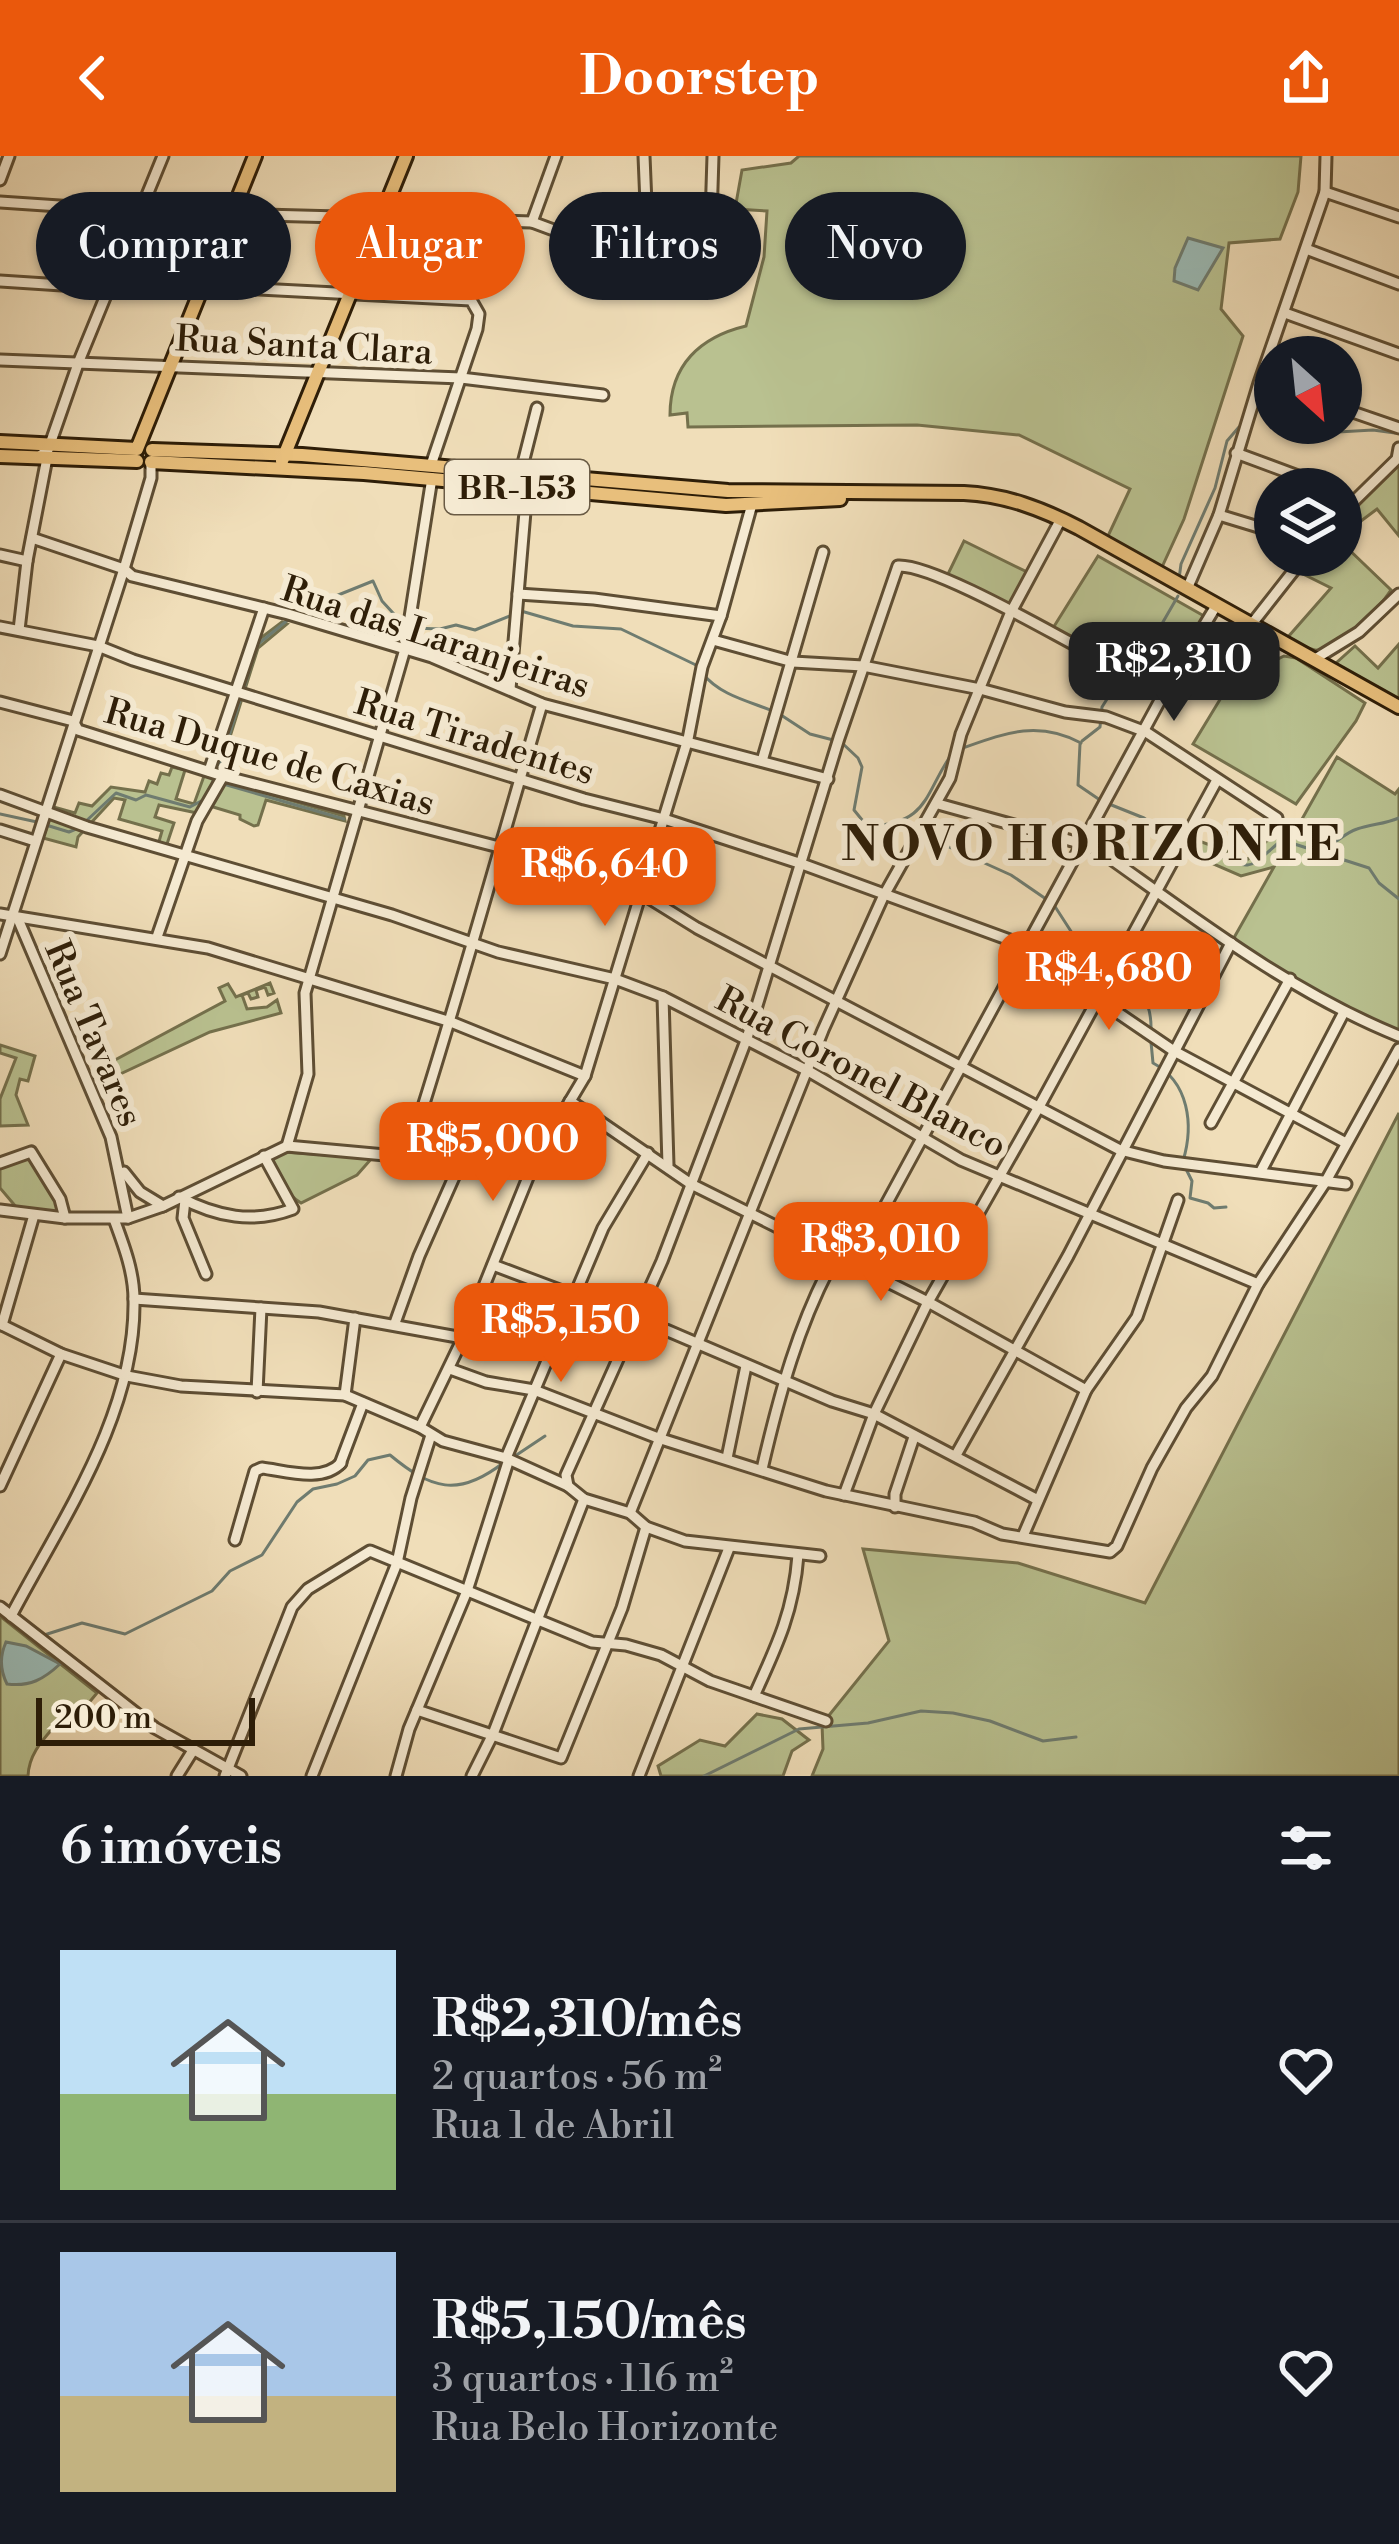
<!DOCTYPE html>
<html lang="pt">
<meta charset="utf-8">
<style>
body{margin:0;font-family:"Libre Bodoni",serif;background:#242831;color:#f1f3f6;height:100vh;display:flex;flex-direction:column;font-size:45px;white-space:nowrap}
*{box-sizing:border-box;margin:0}
p{font-size:39px;color:#9ea1a6}
.icon{flex:none;width:66px;height:66px;fill:none;stroke:currentColor;stroke-width:2;stroke-linecap:round;stroke-linejoin:round}
.map{position:relative;height:1620px;overflow:hidden}
.panel{display:flex;flex-direction:column;background:#171b24;flex:1}
.panel>*{flex:none}
.top-card{position:absolute;left:36px;top:36px;width:1329px;height:108px;display:flex;gap:24px}
.needle{width:78px;rotate:153deg}
.buttons{position:absolute;left:1254px;top:180px;display:grid;gap:24px}
.buttons a{display:grid;place-items:center;width:108px;height:108px;border-radius:50%;background:#171b24;box-shadow:0 3px 9px #0004;font-size:60px}
.scale{position:absolute;left:36px;bottom:30px;width:219px;box-sizing:border-box;padding-left:12px;border:6px solid #2e1e08;border-top:0;font-size:33px;line-height:42px;white-space:nowrap;color:#2e1e08;-webkit-text-stroke:9px #f5ead2;paint-order:stroke}
.price{position:absolute;translate:-50% -102px;padding:0 27px;border-radius:24px;background:#ea580c;color:#fff;font-size:39px;line-height:78px;filter:drop-shadow(0 3px 6px #0008)}
.price::after{content:'';position:absolute;left:50%;top:72px;width:36px;height:27px;margin-left:-18px;background:inherit;clip-path:polygon(0 0,100% 0,50% 100%)}
.price.current{background:#222;color:#fff}
ul{padding:0;list-style:none}
li{display:flex;align-items:center;gap:36px;height:300px;padding:0 60px}
li+li{border-top:3px solid #363941}
li span{display:grid;place-items:center;flex:none;width:336px;height:240px;border-radius:0px;color:#555}
li>.icon{margin-inline-start:auto}
span .icon{width:144px;height:144px;fill:#fffc;stroke-width:1}
li b{font-size:51px}
h2{display:flex;justify-content:space-between;align-items:center;height:144px;padding:0 60px;font-size:51px}
.tag{padding:0 42px;border-radius:54px;background:#171b24;box-shadow:0 3px 9px #0004;font-size:42px;line-height:108px}
.tag.current{background:#ea580c;color:#fff}
header{display:flex;justify-content:space-between;align-items:center;height:156px;padding:0 60px;background:#ea580c;color:#fff;font-size:54px;font-weight:800}
.map>svg:first-child{display:block}
.green{fill:#b9c190;stroke:#74704c;stroke-width:3}
.water{fill:#9bbbb6;stroke:#6f7c70;stroke-width:3}
.lines{fill:none;stroke-linecap:round;stroke-linejoin:round}
.stream{stroke:#6f7c70;stroke-width:3}
.minor-casing{stroke:#5e4e34;stroke-width:15}
.major-casing{stroke:#2e1e08;stroke-width:18}
.minor{stroke:#f5ead2;stroke-width:9}
.major{stroke:#e8bf7c;stroke-width:12}
.labels{text-anchor:middle;stroke-width:12;stroke-linejoin:round;paint-order:stroke}
.shield{fill:#f5ead2;stroke:#6a5b45;stroke-width:3}
.shield-label{font-size:33px;font-weight:bold;fill:#2e1e08}
.street-label{font-size:36px;fill:#2e1e08;stroke:#f5ead2}
.district-label{font-size:48px;font-weight:bold;letter-spacing:3px;fill:#2e1e08;stroke:#f5ead2}
</style>
<header><svg class="icon" aria-label="back" viewBox="0 0 24 24"><path d="M15 5l-7 7 7 7"/></svg>Doorstep<svg class="icon" aria-label="share" viewBox="0 0 24 24"><path d="M12 15V3M7 8l5-5 5 5M5 13v7h14v-7"/></svg></header>
<div class="map">
<svg width="1399" height="1620" viewBox="0 0 1399 1620">
<rect width="100%" height="100%" fill="#f0deb9"/>
<filter id="stains"><feTurbulence type="fractalNoise" baseFrequency=".00167" numOctaves="4"/><feColorMatrix values="0 0 0 0 .2 0 0 0 0 .09 0 0 0 0 .02 0 0 0 .5 -.17"/></filter>
<radialGradient id="worn" r=".72"><stop offset=".6" stop-color="#630" stop-opacity="0"/><stop offset="1" stop-color="#630" stop-opacity=".3"/></radialGradient>
<g class="green">
<path d="M 799,0 L 1301,0 L 1298,36 L 1280,83 L 1229,87 L 1221,153 L 1243,180 L 1184,363 L 1162,411 L 1107,382 L 1130,333 L 1019,279 L 917,269 L 688,271 L 687,257 L 670,259 C 670,209 700,181 746,170 L 764,101 L 767,55 L 735,53 L 742,14 L 791,7 Z"/>
<path d="M 1399,307 L 1399,380 L 1377,353 L 1341,380 L 1341,359 Z"/>
<path d="M 964,385 L 1027,416 L 1010,451 L 947,420 Z"/>
<path d="M 1341,386 L 1391,434 C 1380,451 1336,497 1315,494 C 1306,493 1296,486 1288,481 L 1331,432 L 1295,414 L 1306,399 L 1341,399 Z"/>
<path d="M 1098,400 L 1204,460 L 1187,487 L 1162,472 L 1130,523 L 1053,472 Z"/>
<path d="M 282,466 L 287,468 L 258,492 L 217,622 L 197,657 L 159,649 L 155,661 L 174,667 L 166,691 L 158,689 L 162,675 L 119,663 L 125,644 L 114,642 L 78,681 L 76,691 L 43,682 L 50,662 L 79,668 L 79,663 L 52,656 L 54,651 L 75,657 L 79,647 L 92,650 L 111,631 L 145,636 L 149,625 L 157,628 L 161,617 L 169,619 L 172,611 L 185,614 L 176,643 L 194,648 L 204,620 L 213,621 L 257,485 Z"/>
<path d="M 1399,488 L 1399,544 L 1335,508 L 1355,490 L 1378,512 Z"/>
<path d="M 1247,499 L 1264,510 L 1284,500 L 1296,502 L 1365,547 L 1356,565 L 1296,648 L 1193,588 Z"/>
<path d="M 1337,601 L 1395,638 L 1399,633 L 1399,880 L 1344,856 L 1231,787 L 1274,711 L 1241,720 L 1181,694 L 1191,682 L 1248,703 L 1276,676 L 1297,672 Z"/>
<path d="M 224,625 L 344,660 L 345,665 L 266,644 L 258,669 L 254,670 L 240,663 L 240,659 L 210,650 Z"/>
<path d="M 270,827 L 274,837 L 268,839 L 265,831 L 256,834 L 258,841 L 251,843 L 248,837 L 242,839 L 247,853 L 267,851 L 277,844 L 281,857 L 210,876 L 101,927 L 92,926 L 87,919 L 225,845 L 219,832 L 228,828 L 236,841 Z"/>
<path d="M 0,889 L 35,900 L 28,925 L 20,923 L 16,939 L 28,969 L 0,970 L 0,943 L 16,902 L 0,897 Z"/>
<path d="M 1399,957 L 1399,1620 L 812,1620 L 823,1593 L 822,1568 L 889,1485 L 863,1393 L 1018,1407 L 1145,1447 Z"/>
<path d="M 283,996 L 372,1002 L 357,1019 L 301,1047 C 287,1039 273,1016 272,1000 Z"/>
<path d="M 29,1001 L 58,1047 L 57,1057 L 17,1052 L 0,1032 L 0,1011 Z"/>
<path d="M 0,1460 L 97,1537 L 68,1572 L 60,1564 C 45,1582 29,1596 28,1620 L 0,1620 Z"/>
<path d="M 757,1558 L 782,1563 L 809,1584 L 792,1595 L 783,1620 L 661,1620 L 658,1610 L 700,1584 L 725,1590 Z"/>
</g>
<g class="water">
<path d="M 1188,82 L 1223,92 L 1198,134 L 1174,125 L 1175,112 Z"/>
<path d="M 6,1486 L 26,1490 L 60,1508 C 44,1523 30,1531 7,1528 C 0,1514 0,1499 6,1486 Z"/>
</g>
<g class="lines">
<g class="stream">
<path d="M 1285,279 L 1373,274 L 1395,277"/>
<path d="M 1179,423 L 1181,408 L 1215,332 L 1227,285 L 1239,271"/>
<path d="M 521,455 L 573,470 L 621,473 L 698,510"/>
<path d="M 296,456 L 373,425 L 382,445 L 404,469"/>
<path d="M 413,472 L 440,473 L 456,469 L 475,474 L 512,459"/>
<path d="M 703,518 C 720,539 748,545 773,555"/>
<path d="M 244,532 L 257,489 L 289,463"/>
<path d="M 781,559 L 810,578 L 841,586 L 858,602 L 862,611 L 854,654 L 867,670 C 931,669 924,635 954,595"/>
<path d="M 1082,585 L 1100,571 L 1102,551 L 1114,532 L 1130,523 L 1178,440"/>
<path d="M 1080,588 L 1078,629 L 1100,644"/>
<path d="M 963,592 C 1005,577 1038,564 1081,587"/>
<path d="M 219,612 L 241,541"/>
<path d="M 213,625 L 344,663"/>
<path d="M 1109,648 L 1144,662 L 1179,686"/>
<path d="M 0,658 L 37,666"/>
<path d="M 84,667 L 116,637 L 136,644 L 146,639 L 190,651 L 205,643"/>
<path d="M 46,669 L 69,676 L 76,673"/>
<path d="M 928,671 L 949,691 L 1011,719 L 1046,743"/>
<path d="M 1187,692 L 1208,700 L 1217,698 C 1254,719 1252,708 1282,684 L 1369,712 L 1379,727 L 1399,743"/>
<path d="M 1320,695 C 1333,690 1344,677 1357,673 C 1371,668 1385,668 1399,662"/>
<path d="M 1054,749 L 1085,797 L 1108,813"/>
<path d="M 1117,818 C 1142,836 1152,844 1151,876"/>
<path d="M 1151,886 L 1153,907 C 1189,926 1194,969 1183,1005"/>
<path d="M 1186,1013 L 1192,1025 L 1190,1042 L 1208,1047 L 1214,1052 L 1226,1051"/>
<path d="M 512,1302 L 545,1280"/>
<path d="M 41,1480 L 82,1467 L 125,1478 L 212,1435 L 230,1415 L 262,1399 L 297,1346 L 313,1333 L 337,1328 L 355,1320 L 368,1304 L 390,1299 C 431,1333 458,1342 503,1307"/>
<path d="M 704,1620 L 799,1573 L 868,1567 L 921,1555 L 953,1557 L 990,1565 L 1043,1585 L 1076,1581"/>
</g>
<defs>
<g id="minor">
<path d="M 0,24 L 9,0"/>
<path d="M 1325,36 L 1399,61"/>
<path d="M 0,46 L 149,56 L 532,66 L 637,105 L 700,107 L 705,107 L 710,95 L 713,0"/>
<path d="M 532,66 L 556,0"/>
<path d="M 1306,93 L 1399,128"/>
<path d="M 637,105 L 646,48 L 644,0"/>
<path d="M 0,125 L 108,132"/>
<path d="M 202,130 L 471,144 L 479,158 L 477,173 L 431,309"/>
<path d="M 1285,157 L 1399,198"/>
<path d="M 0,204 L 461,222 L 603,239"/>
<path d="M 1341,252 L 1399,272"/>
<path d="M 1236,297 L 1333,333"/>
<path d="M 37,302 L 48,294 L 79,205 L 163,0"/>
<path d="M 520,319 L 537,252"/>
<path d="M 1341,358 L 1397,303 L 1399,292"/>
<path d="M 1219,359 L 1275,376"/>
<path d="M 32,382 L 124,413 L 132,420 L 288,458 L 432,501 L 542,548 L 828,623"/>
<path d="M 0,399 L 27,405"/>
<path d="M 1187,433 L 1219,359 L 1259,227 L 1325,36 L 1326,0"/>
<path d="M 518,438 L 594,443 L 721,460"/>
<path d="M 1251,469 L 1306,399"/>
<path d="M 0,471 L 98,490 L 133,504 L 584,643 L 664,663 L 802,708 L 1026,790 L 1033,799 L 1174,895 L 1346,987"/>
<path d="M 19,474 L 27,405 L 47,302"/>
<path d="M 713,484 L 793,506 L 863,510 L 980,533 L 1065,556 L 1106,561 L 1146,576 L 1277,662"/>
<path d="M 1315,503 L 1359,476 L 1399,438"/>
<path d="M 510,533 L 527,332"/>
<path d="M 0,546 L 73,565 L 78,574 L 223,620 L 499,691 L 639,736 L 697,772 L 1120,994 L 1164,1005 L 1346,1028"/>
<path d="M 762,605 L 823,396"/>
<path d="M 209,615 L 264,452"/>
<path d="M 0,639 L 87,671 L 392,759 L 498,796 L 615,823 L 663,841 L 810,916 L 961,1004 L 1258,1128"/>
<path d="M 938,648 L 1083,688 L 1104,698 C 1197,764 1292,837 1399,880"/>
<path d="M 0,674 L 35,685"/>
<path d="M 0,758 L 208,792 L 451,866 L 585,920"/>
<path d="M 18,763 L 111,981 L 128,1062"/>
<path d="M 157,781 L 197,665 L 223,620"/>
<path d="M 0,798 L 124,413 L 151,322 L 151,306"/>
<path d="M 663,841 L 668,1009"/>
<path d="M 570,945 L 691,1028 L 928,1146 L 1086,1234"/>
<path d="M 1211,967 L 1290,823"/>
<path d="M 287,990 L 308,918 L 305,837 L 405,493 L 432,322"/>
<path d="M 407,1001 C 456,851 497,699 542,548"/>
<path d="M 0,1007 L 31,996 L 60,1043 L 65,1062"/>
<path d="M 1261,1015 L 1344,856"/>
<path d="M 124,1016 L 140,1036 L 163,1050"/>
<path d="M 179,1041 C 217,1061 253,1068 293,1053 L 264,1000"/>
<path d="M 185,1044 L 183,1062 L 206,1118"/>
<path d="M 0,1054 L 65,1062 L 128,1062 L 163,1050 L 287,990 L 407,1001 L 535,1004"/>
<path d="M 493,1109 L 666,1174 L 832,1245 L 874,1258 L 1038,1344"/>
<path d="M 852,1111 L 1170,526 L 1216,450"/>
<path d="M 134,1143 L 319,1156 L 463,1182"/>
<path d="M 395,1167 L 419,1100 L 462,1003"/>
<path d="M 0,1168 L 61,1198 L 127,1220 L 181,1230 L 345,1239 L 420,1271 L 443,1285 L 506,1302 L 568,1330 L 584,1343 L 630,1357 L 646,1371 L 685,1385 L 820,1400"/>
<path d="M 2,1169 L 34,1059"/>
<path d="M 450,1213 L 486,1226 L 534,1234 L 658,1282 L 826,1335 L 974,1366 L 1002,1378 L 1110,1396 L 1117,1390 L 1152,1312 L 1186,1252 L 1212,1220 L 1258,1128 L 1326,1025 L 1399,893"/>
<path d="M 257,1236 L 261,1152"/>
<path d="M 345,1239 L 355,1162"/>
<path d="M 420,1271 L 463,1182 L 535,1004 L 585,920 L 688,583 L 702,511 L 721,460 L 752,348"/>
<path d="M 956,1299 L 1068,1100 L 1231,787"/>
<path d="M 506,1302 L 603,1072 L 648,997"/>
<path d="M 727,1302 L 746,1210"/>
<path d="M 340,1308 L 363,1247"/>
<path d="M 762,1313 C 779,1240 798,1168 835,1101"/>
<path d="M 0,1330 L 61,1198"/>
<path d="M 568,1330 L 566,1319 L 662,1105 L 747,882 L 839,582 L 898,410 C 931,408 1041,471 1075,489"/>
<path d="M 844,1339 L 874,1258 L 928,1146 L 1040,949 L 1217,624"/>
<path d="M 895,1351 L 895,1338 L 914,1281"/>
<path d="M 630,1357 L 823,874 L 883,741 L 950,622 L 961,578 L 1010,458 L 1061,363"/>
<path d="M 1023,1380 L 1086,1234 L 1137,1161 L 1178,1044"/>
<path d="M 235,1384 L 255,1315 L 262,1312 C 286,1315 322,1327 341,1307"/>
<path d="M 0,1451 L 155,1572 L 241,1620"/>
<path d="M 11,1460 C 62,1363 136,1258 134,1144 C 134,1116 124,1090 114,1063"/>
<path d="M 754,1540 C 777,1490 794,1454 798,1399"/>
<path d="M 417,1554 L 561,1602 L 622,1452 L 646,1371"/>
<path d="M 177,1620 L 192,1596"/>
<path d="M 225,1620 L 292,1451 L 308,1433 L 370,1395 L 592,1486 L 626,1489 L 661,1499 L 710,1525 L 826,1565"/>
<path d="M 312,1620 L 397,1407 L 411,1342 L 431,1279"/>
<path d="M 396,1620 L 409,1573 L 467,1435 L 508,1306"/>
<path d="M 472,1620 L 493,1578 L 584,1343"/>
<path d="M 639,1620 L 729,1392"/>
</g>
<g id="major">
<path d="M 0,286 L 137,293 L 255,0"/>
<path d="M 152,294 L 302,299 L 728,335 L 964,337 C 1006,339 1042,353 1079,372 L 1399,551"/>
<path d="M 0,300 L 137,305"/>
<path d="M 282,305 L 406,0"/>
<path d="M 151,306 L 364,317 L 726,349 L 840,343"/>
</g>
</defs>
<use href="#minor" class="minor-casing"/>
<use href="#major" class="major-casing"/>
<use href="#minor" class="minor"/>
<use href="#major" class="major"/>
</g>
<g class="labels">
<rect class="shield" x="445" y="304" width="144" height="54" rx="9"/>
<g class="shield-label">
<text x="517" y="343">BR-153</text>
</g>
<g class="street-label">
<text transform="translate(304 188) rotate(3)" y="13">Rua Santa Clara</text>
<text transform="translate(436 480) rotate(18)" y="13">Rua das Laranjeiras</text>
<text transform="translate(475 580) rotate(17)" y="13">Rua Tiradentes</text>
<text transform="translate(270 600) rotate(16)" y="13">Rua Duque de Caxias</text>
<text transform="translate(95 877) rotate(67)" y="13">Rua Tavares</text>
<text transform="translate(862 915) rotate(28)" y="13">Rua Coronel Blanco</text>
</g>
<g class="district-label">
<text x="1092" y="704">NOVO HORIZONTE</text>
</g>
</g>
<rect width="100%" height="100%" filter="url(#stains)"/>
<rect width="100%" height="100%" fill="url(#worn)"/>
</svg>
<div class="buttons">
<a><svg class="needle" viewBox="-14 -14 28 28"><path d="M0-13l5 13h-10z" fill="#e53935"/><path d="M0 13l5-13h-10z" fill="#9ea1a6"/></svg></a>
<a><svg class="icon" aria-label="layers" viewBox="0 0 24 24"><path d="M12 4l9 5-9 5-9-5zM3 14l9 5 9-5"/></svg></a>
</div>
<div class="scale">200 m</div>
<b class="price current" style="left:1174px;top:568px">R$2,310</b>
<b class="price" style="left:605px;top:773px">R$6,640</b>
<b class="price" style="left:1109px;top:877px">R$4,680</b>
<b class="price" style="left:493px;top:1048px">R$5,000</b>
<b class="price" style="left:881px;top:1148px">R$3,010</b>
<b class="price" style="left:561px;top:1229px">R$5,150</b>
<div class="top-card">
<a class="tag">Comprar</a>
<a class="tag current">Alugar</a>
<a class="tag">Filtros</a>
<a class="tag">Novo</a>
</div>
</div>
<section class="panel">
<h2>6 imóveis<svg class="icon" aria-label="filters" viewBox="0 0 24 24"><path d="M4 7h16M4 17h16"/><circle cx="9" cy="7" r="2"/><circle cx="15" cy="17" r="2"/></svg></h2>
<ul>
<li><span style="background:linear-gradient(#bfe0f5 60%,#8fb573 0)"><svg class="icon" aria-label="home" viewBox="0 0 24 24"><path d="M3 11l9-7 9 7M6 9v11h12V9"/></svg></span><div><b>R$2,310/mês</b><p>2 quartos · 56 m²</p><p>Rua 1 de Abril</p></div><svg class="icon" aria-label="heart" viewBox="0 0 24 24"><path d="M12 20l-8-8c-3-5 5-10 8-4 3-6 11-1 8 4z"/></svg></li>
<li><span style="background:linear-gradient(#a9c7e8 60%,#c2b280 0)"><svg class="icon" aria-label="home" viewBox="0 0 24 24"><path d="M3 11l9-7 9 7M6 9v11h12V9"/></svg></span><div><b>R$5,150/mês</b><p>3 quartos · 116 m²</p><p>Rua Belo Horizonte</p></div><svg class="icon" aria-label="heart" viewBox="0 0 24 24"><path d="M12 20l-8-8c-3-5 5-10 8-4 3-6 11-1 8 4z"/></svg></li>
</ul>
</section>
